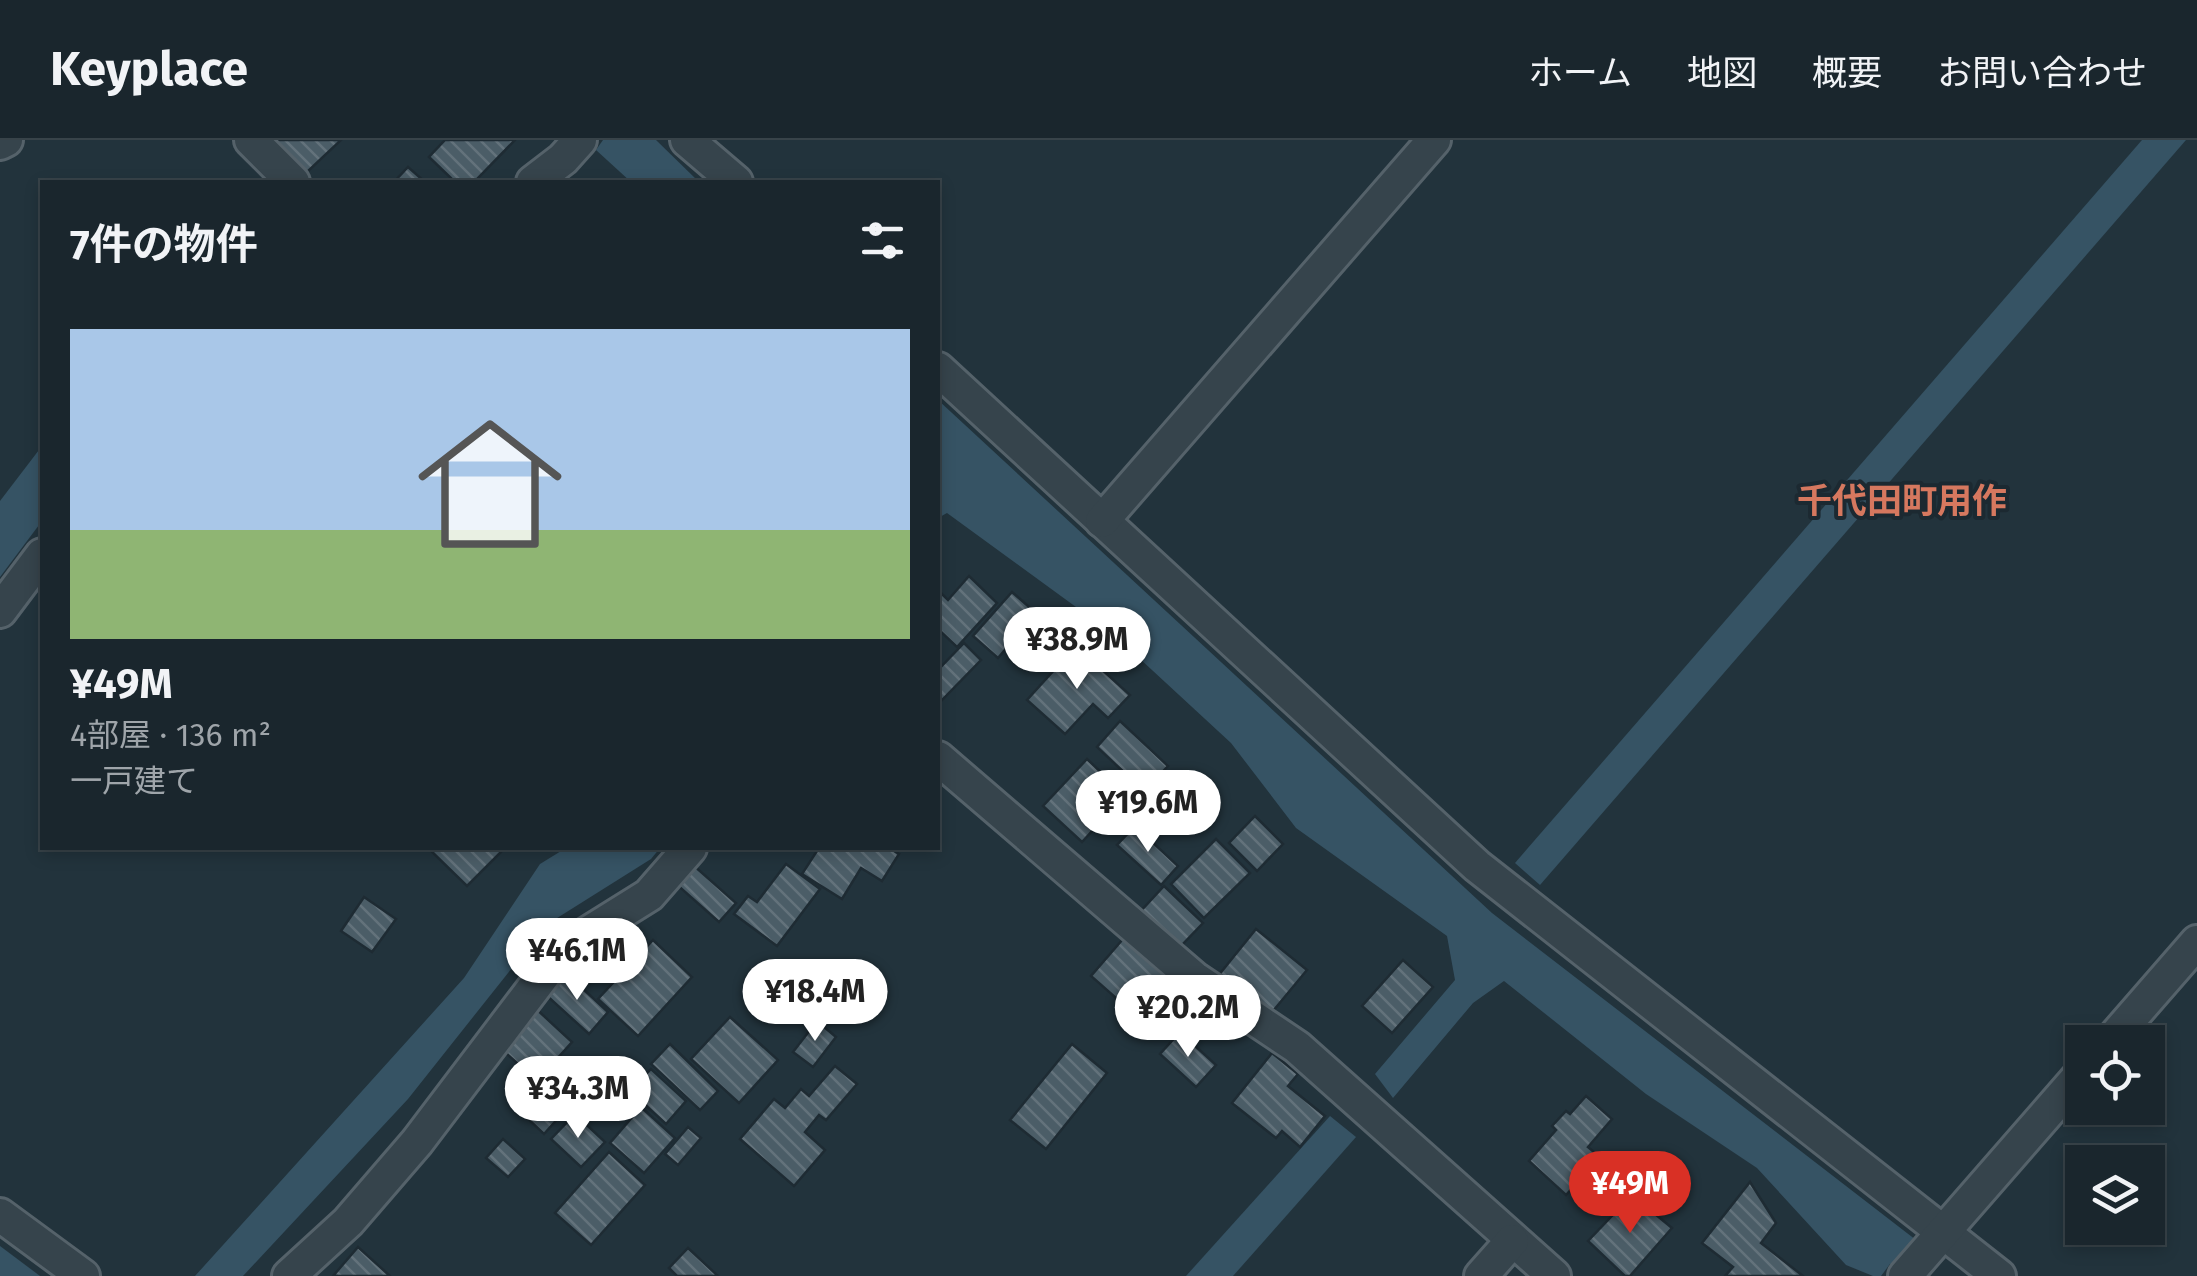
<!DOCTYPE html>
<html lang="ja">
<meta charset="utf-8">
<style>
body{margin:0;font-family:"Fira Sans","Noto Sans JP",sans-serif;background:#273239;color:#f1f3f6;height:100vh;display:flex;flex-direction:column;font-size:38px;white-space:nowrap}
*{box-sizing:border-box;margin:0}
p{font-size:32px;color:#9fa5aa}
.icon{flex:none;width:55px;height:55px;fill:none;stroke:currentColor;stroke-width:2;stroke-linecap:round;stroke-linejoin:round}
.map{position:relative;flex:1;overflow:hidden}
.panel{position:absolute;left:40px;top:40px;width:900px;height:670px;display:flex;flex-direction:column;background:#1a262d;border-radius:0px;box-shadow:0 5px 15px #0003,0 0 0 2px #384349}
.panel>*{flex:none}
.buttons{position:absolute;left:2065px;top:885px;display:grid;gap:20px}
.buttons a{display:grid;place-items:center;width:100px;height:100px;border-radius:0px;background:#1a262d;box-shadow:0 5px 15px #0003,0 0 0 2px #384349;font-size:50px}
.price{position:absolute;translate:-50% -85px;padding:0 22px;border-radius:35px;background:#fff;color:#222;font-size:32px;line-height:65px;filter:drop-shadow(0 2px 5px #0008)}
.price::after{content:'';position:absolute;left:50%;top:60px;width:30px;height:22px;margin-left:-15px;background:inherit;clip-path:polygon(0 0,100% 0,50% 100%)}
.price.on{background:#d93025;color:#fff}
ul{padding:0;list-style:none}
li{display:grid;align-content:center;gap:20px;height:530px;padding:0 30px}
li span{display:grid;place-items:center;height:310px;border-radius:0px;color:#555}
li>.icon{margin-inline-start:auto}
span .icon{width:180px;height:180px;fill:#fffc;stroke-width:1}
li b{font-size:42px}
h2{display:flex;justify-content:space-between;align-items:center;height:120px;padding:0 30px;font-size:42px}
header{display:flex;align-items:center;gap:60px;box-sizing:border-box;height:140px;padding:0 50px;background:#1a262d;border-bottom:2px solid #384349}
header strong{font-size:48px}
nav{display:flex;gap:55px;margin-inline-start:auto;font-size:35px}
.map>svg:first-child{display:block}
.water{fill:#365364}
.building{fill:url(#building-back-hatch);stroke:#1e2b33;stroke-width:2.5}
.lines{fill:none;stroke-linecap:round;stroke-linejoin:round}
.minor-casing{stroke:#55626a;stroke-width:38}
.minor{stroke:#36444c;stroke-width:32}
.labels{text-anchor:middle;stroke-width:8;stroke-linejoin:round;paint-order:stroke}
.quarter-label{font-size:35px;font-weight:bold;fill:#d6785f;stroke:#1c2931}
</style>
<header>
<strong>Keyplace</strong>
<nav><a>ホーム</a><a>地図</a><a>概要</a><a>お問い合わせ</a></nav>
</header>
<div class="map">
<svg width="2197" height="1136" viewBox="0 0 2197 1136">
<defs>
<pattern id="building-back-hatch" width="6" height="6" patternUnits="userSpaceOnUse" patternTransform="scale(2.5)"><rect width="6" height="6" fill="#4b5d67"/><path d="M-1 5l2 2M0 0l6 6M5-1l2 2" fill="none" stroke="#63727b"/></pattern>
</defs>
<rect width="100%" height="100%" fill="#22333c"/>
<g class="water">
<path d="M 603,0 L 656,0 L 699,42 L 631,42 L 596,10 Z"/>
<path d="M 2142,0 L 2186,0 L 1540,745 L 1515,723 Z"/>
<path d="M 938,260 L 1492,773 L 1916,1100 L 1903,1117 L 1928,1136 L 1906,1136 L 1890,1124 L 1881,1136 L 1873,1136 L 1846,1125 L 1757,1028 L 1646,954 L 1504,841 L 1473,863 L 1393,958 L 1375,934 L 1455,840 L 1447,796 L 1296,688 L 1231,603 L 1113,494 L 947,373 L 938,378 Z"/>
<path d="M 42,306 L 42,381 L 0,437 L 0,361 Z"/>
<path d="M 566,708 L 660,708 L 651,719 L 546,785 L 408,959 L 243,1136 L 195,1136 L 464,838 L 540,724 Z"/>
<path d="M 1330,976 L 1356,997 L 1233,1136 L 1186,1136 Z"/>
<path d="M 0,1106 L 40,1136 L 0,1136 Z"/>
</g>
<g class="building">
<path d="M 275,0 L 341,0 L 306,33 Z"/>
<path d="M 445,0 L 515,0 L 474,42 L 455,42 L 429,17 Z"/>
<path d="M 408,27 L 425,42 L 394,42 Z"/>
<path d="M 969,436 L 997,463 L 957,507 L 938,489 L 938,458 L 942,454 L 948,460 Z"/>
<path d="M 1012,452 L 1036,473 L 998,518 L 973,496 Z"/>
<path d="M 964,503 L 981,520 L 941,561 L 938,557 L 938,530 Z"/>
<path d="M 1076,506 L 1130,555 L 1108,578 L 1093,564 L 1065,594 L 1027,560 Z"/>
<path d="M 1120,581 L 1168,626 L 1144,651 L 1097,607 Z"/>
<path d="M 1087,619 L 1125,655 L 1082,702 L 1043,666 Z"/>
<path d="M 1255,676 L 1283,704 L 1257,731 L 1229,703 Z"/>
<path d="M 1135,686 L 1178,726 L 1161,745 L 1117,705 Z"/>
<path d="M 1216,699 L 1250,733 L 1204,778 L 1171,744 Z"/>
<path d="M 428,708 L 505,708 L 467,746 Z"/>
<path d="M 812,708 L 889,708 L 899,714 L 882,741 L 861,728 L 842,759 L 802,734 L 817,711 Z"/>
<path d="M 692,724 L 736,763 L 719,782 L 675,743 Z"/>
<path d="M 786,724 L 820,749 L 777,806 L 734,774 L 748,756 L 757,762 Z"/>
<path d="M 1164,746 L 1203,783 L 1178,809 L 1139,773 Z"/>
<path d="M 364,757 L 396,779 L 372,812 L 341,791 Z"/>
<path d="M 1256,789 L 1307,830 L 1268,877 L 1218,836 Z"/>
<path d="M 1123,799 L 1182,851 L 1150,888 L 1091,836 Z"/>
<path d="M 653,800 L 692,837 L 638,896 L 598,859 Z"/>
<path d="M 1403,820 L 1433,847 L 1392,893 L 1362,866 Z"/>
<path d="M 565,832 L 608,872 L 589,894 L 545,854 Z"/>
<path d="M 533,866 L 572,902 L 537,941 L 497,905 Z"/>
<path d="M 730,877 L 778,920 L 739,963 L 691,919 Z"/>
<path d="M 817,881 L 836,897 L 813,927 L 793,912 Z"/>
<path d="M 1180,892 L 1216,925 L 1196,947 L 1160,914 Z"/>
<path d="M 670,904 L 718,951 L 700,970 L 651,924 Z"/>
<path d="M 1072,904 L 1107,933 L 1046,1009 L 1010,980 Z"/>
<path d="M 1272,913 L 1298,934 L 1288,946 L 1325,976 L 1300,1007 L 1282,991 L 1276,998 L 1232,963 Z"/>
<path d="M 556,926 L 583,949 L 572,962 L 545,939 Z"/>
<path d="M 835,926 L 857,944 L 826,980 L 819,975 L 805,992 L 825,1010 L 794,1046 L 740,999 L 774,959 L 785,968 L 801,949 L 809,956 Z"/>
<path d="M 651,929 L 686,961 L 666,984 L 630,951 Z"/>
<path d="M 550,949 L 569,966 L 544,994 L 525,976 Z"/>
<path d="M 1586,956 L 1612,979 L 1588,1007 L 1600,1017 L 1566,1055 L 1529,1021 L 1556,990 L 1552,986 L 1566,971 L 1570,974 Z"/>
<path d="M 641,967 L 675,998 L 644,1033 L 610,1003 Z"/>
<path d="M 575,974 L 605,1002 L 581,1027 L 551,999 Z"/>
<path d="M 688,987 L 701,998 L 678,1025 L 665,1014 Z"/>
<path d="M 503,999 L 525,1019 L 508,1037 L 486,1018 Z"/>
<path d="M 609,1012 L 645,1045 L 591,1105 L 555,1073 Z"/>
<path d="M 1750,1042 L 1776,1083 L 1761,1103 L 1803,1136 L 1725,1136 L 1733,1127 L 1702,1103 Z"/>
<path d="M 1632,1055 L 1672,1088 L 1630,1136 L 1625,1136 L 1588,1101 Z"/>
<path d="M 358,1107 L 390,1136 L 333,1136 Z"/>
<path d="M 688,1108 L 718,1136 L 677,1136 L 669,1128 Z"/>
</g>
<g class="lines">
<defs>
<g id="minor">
<path d="M 251,0 L 293,42"/>
<path d="M 687,0 L 736,42"/>
<path d="M 0,3 L 6,0"/>
<path d="M 533,42 L 563,19 L 580,0"/>
<path d="M 938,229 L 1477,726 L 1999,1136"/>
<path d="M 1102,381 L 1434,0"/>
<path d="M 0,471 L 42,415"/>
<path d="M 938,618 L 1194,838 L 1297,907 L 1554,1136"/>
<path d="M 2110,902 L 2197,802"/>
<path d="M 0,1075 L 83,1136"/>
<path d="M 289,1136 L 348,1082 L 417,1002 L 564,808 L 649,755 L 690,708"/>
<path d="M 1481,1136 L 1512,1101"/>
<path d="M 1905,1136 L 2082,933"/>
</g>
</defs>
<use href="#minor" class="minor-casing"/>
<use href="#minor" class="minor"/>
</g>
<g class="labels">
<g class="quarter-label">
<text x="1902" y="373">千代田町用作</text>
</g>
</g>
</svg>
<div class="buttons">
<a><svg class="icon" aria-label="locate" viewBox="0 0 24 24"><circle cx="12" cy="12" r="6"/><path d="M12 2v4M12 18v4M2 12h4M18 12h4"/></svg></a>
<a><svg class="icon" aria-label="layers" viewBox="0 0 24 24"><path d="M12 4l9 5-9 5-9-5zM3 14l9 5 9-5"/></svg></a>
</div>
<b class="price" style="left:1077px;top:552px">¥38.9M</b>
<b class="price" style="left:1148px;top:715px">¥19.6M</b>
<b class="price" style="left:577px;top:863px">¥46.1M</b>
<b class="price" style="left:815px;top:904px">¥18.4M</b>
<b class="price" style="left:1188px;top:920px">¥20.2M</b>
<b class="price" style="left:578px;top:1001px">¥34.3M</b>
<b class="price on" style="left:1630px;top:1096px">¥49M</b>
<section class="panel">
<h2>7件の物件<svg class="icon" aria-label="filters" viewBox="0 0 24 24"><path d="M4 7h16M4 17h16"/><circle cx="9" cy="7" r="2"/><circle cx="15" cy="17" r="2"/></svg></h2>
<ul>
<li><span style="background:linear-gradient(#a9c7e8 65%,#8fb573 0)"><svg class="icon" aria-label="home" viewBox="0 0 24 24"><path d="M3 11l9-7 9 7M6 9v11h12V9"/></svg></span><div><b>¥49M</b><p>4部屋 · 136 m²</p><p>一戸建て</p></div></li>
</ul>
</section>
</div>
